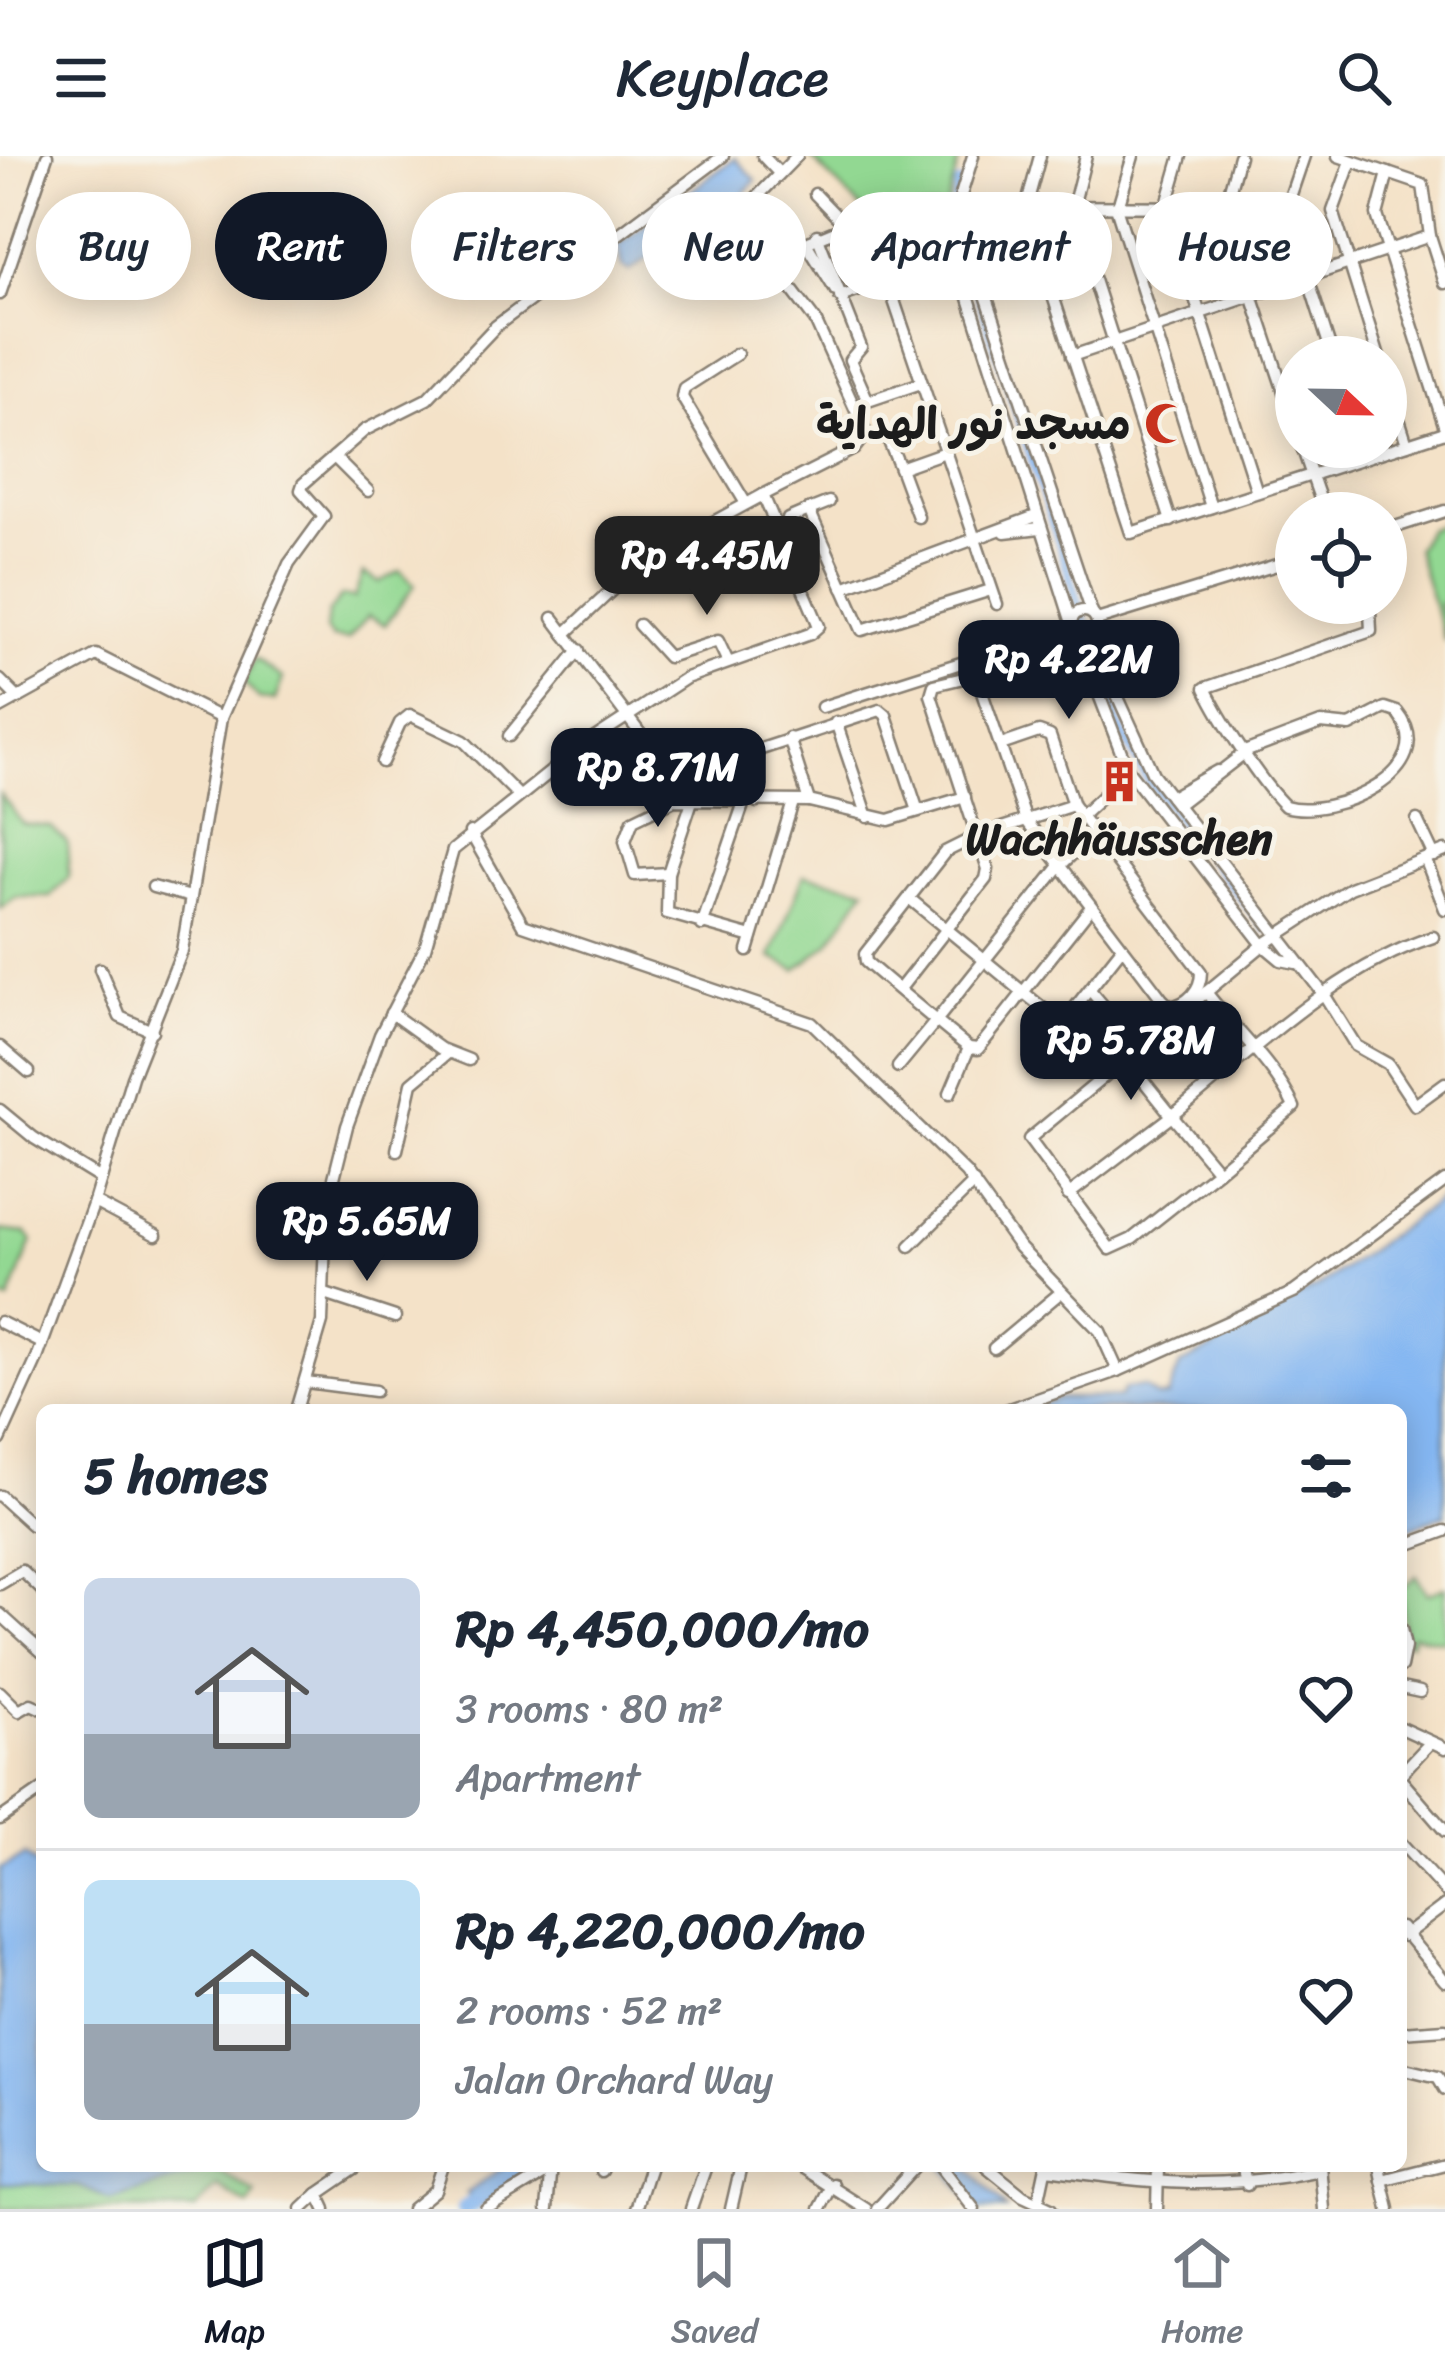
<!DOCTYPE html>
<meta charset="utf-8">
<style>
body{margin:0;font-family:Sriracha,"Playpen Sans Arabic",sans-serif;background:#f2f2f3;color:#1f2937;height:100vh;display:flex;flex-direction:column;font-size:45px;white-space:nowrap}
*{box-sizing:border-box;margin:0}
p{font-size:39px;color:#747a83}
.icon{flex:none;width:66px;height:66px;fill:none;stroke:currentColor;stroke-width:2;stroke-linecap:round;stroke-linejoin:round}
.map{position:relative;flex:1;overflow:hidden}
.sheet{position:absolute;left:36px;top:1248px;width:1371px;height:768px;display:flex;flex-direction:column;background:#fff;border-radius:18px;box-shadow:0 6px 30px #0003}
.sheet>*{flex:none}
.hud{position:absolute;left:36px;top:36px;width:1374px;height:108px;display:flex;gap:24px}
.needle{width:78px;rotate:112deg}
.controls{position:absolute;left:1275px;top:180px;display:grid;gap:24px}
.controls a{display:grid;place-items:center;width:132px;height:132px;border-radius:50%;background:#fff;box-shadow:0 6px 30px #0003;font-size:60px}
.price{position:absolute;translate:-50% -102px;padding:0 27px;border-radius:24px;background:#111827;color:#fff;font-size:39px;line-height:78px;filter:drop-shadow(0 3px 6px #0008)}
.price::after{content:'';position:absolute;left:50%;top:72px;width:36px;height:27px;margin-left:-18px;background:inherit;clip-path:polygon(0 0,100% 0,50% 100%)}
.price.active{background:#222;color:#fff}
ul{padding:0;list-style:none}
li{display:flex;align-items:center;gap:36px;height:300px;padding:0 48px}
li+li{border-top:3px solid #e0e1e3}
li span{display:grid;place-items:center;flex:none;width:336px;height:240px;border-radius:18px;color:#555}
li>.icon{margin-inline-start:auto}
span .icon{width:144px;height:144px;fill:#fffc;stroke-width:1}
li b{font-size:51px}
h2{display:flex;justify-content:space-between;align-items:center;height:144px;padding:0 48px;font-size:51px}
.tag{padding:0 42px;border-radius:54px;background:#fff;box-shadow:0 6px 30px #0003;font-size:42px;line-height:108px}
.tag.active{background:#111827;color:#fff}
header{display:flex;justify-content:space-between;align-items:center;height:156px;padding:0 48px;background:#fff;font-size:54px;font-weight:600}
.tabs{display:flex;justify-content:space-around;align-items:center;height:168px;border-top:3px solid #e0e1e3;background:#fff;font-size:33px;color:#747a83}
.tabs a{display:grid;justify-items:center;gap:6px}
.tabs .active{color:#111827}
.map>svg:first-child{display:block}
.green{fill:#92d892;stroke:#577a57;stroke-width:3}
.water{fill:#85b7f2;stroke:#506a87;stroke-width:3}
.lines{fill:none;stroke-linecap:round;stroke-linejoin:round}
.canal{stroke:#85b7f2;stroke-width:9}
.river{stroke:#85b7f2;stroke-width:16}
.minor-casing{stroke:#887f72;stroke-width:15}
.minor{stroke:#fff;stroke-width:10}
.labels{text-anchor:middle;stroke-width:10;stroke-linejoin:round;paint-order:stroke}
.poi-label{font-size:45px;font-weight:bold;fill:#1c1c1c;stroke:#f7f3e8;text-anchor:end}
</style>
<header><svg class="icon" aria-label="menu" viewBox="0 0 24 24"><path d="M4 6h16M4 12h16M4 18h16"/></svg>Keyplace<svg class="icon" aria-label="search" viewBox="0 0 24 24"><circle cx="10" cy="10" r="6"/><path d="M15 15l6 6"/></svg></header>
<div class="map">
<svg width="1445" height="2053" viewBox="0 0 1445 2053">
<rect width="100%" height="100%" fill="#f7f3e8"/>
<filter id="ink" filterUnits="userSpaceOnUse"><feTurbulence type="fractalNoise" baseFrequency=".00833" numOctaves="2"/><feDisplacementMap in="SourceGraphic" scale="24" xChannelSelector="R" yChannelSelector="G"/><feConvolveMatrix kernelMatrix="1 2 1 2 8 2 1 2 1" color-interpolation-filters="sRGB"/></filter>
<filter id="wash" filterUnits="userSpaceOnUse"><feTurbulence type="fractalNoise" baseFrequency=".004" numOctaves="4" result="noise"/><feDisplacementMap in="SourceGraphic" scale="48" xChannelSelector="R" yChannelSelector="G"/><feGaussianBlur stdDeviation="2.7" result="paint"/><feColorMatrix in="noise" values="0 0 0 0 0 0 0 0 0 0 0 0 0 0 0 0 0 1.4 0 .05"/><feComposite in="paint" operator="in"/></filter>
<g filter="url(#wash)">
<rect width="100%" height="100%" fill="#f4e2c8"/>
<g class="green">
<path d="M 809,0 L 960,0 L 947,50 L 868,59 Z"/>
<path d="M 1445,366 L 1445,446 L 1439,449 L 1442,457 L 1445,453 L 1445,486 L 1416,393 L 1428,373 Z"/>
<path d="M 400,415 L 415,429 L 385,469 L 368,460 L 348,484 L 332,482 L 326,474 L 328,457 L 342,440 L 354,442 L 363,417 L 379,426 Z"/>
<path d="M 255,503 L 283,522 L 275,544 L 259,543 L 244,527 Z"/>
<path d="M 0,638 L 23,668 L 51,671 L 67,686 L 69,721 L 50,741 L 15,741 L 0,753 Z"/>
<path d="M 804,719 L 866,732 L 829,787 L 796,814 L 771,801 Z"/>
<path d="M 0,1074 L 26,1077 L 32,1085 L 9,1145 L 0,1141 Z"/>
<path d="M 1416,1420 L 1428,1438 L 1445,1431 L 1445,1485 L 1413,1479 L 1411,1487 L 1405,1486 L 1401,1434 Z"/>
<path d="M 211,2010 L 256,2038 L 248,2050 L 218,2031 L 195,2053 L 0,2053 L 0,2027 L 79,2030 L 111,2044 Z"/>
</g>
<g class="water">
<path d="M 735,2 L 756,24 L 729,55 L 698,75 L 690,73 L 630,115 L 623,111 L 618,89 Z"/>
<path d="M 1445,1040 L 1445,1359 L 1401,1375 L 1401,1254 L 1028,1254 L 1058,1242 L 1119,1242 L 1124,1233 L 1144,1231 L 1156,1241 L 1168,1240 L 1180,1209 L 1215,1191 L 1237,1169 L 1318,1131 Z"/>
<path d="M 25,1700 L 42,1714 L 42,2010 L 211,2010 L 202,2016 L 111,2044 L 79,2030 L 0,2027 L 0,1713 Z"/>
<path d="M 505,2010 L 546,2012 L 476,2053 L 467,2037 Z"/>
<path d="M 943,2010 L 967,2010 L 1006,2053 L 976,2053 Z"/>
</g>
<g class="lines">
<path class="canal" d="M 959,28 L 954,63 L 1117,565 L 1148,625 L 1266,773"/>
<path class="river" d="M 464,2053 L 525,2010"/>
</g>
</g>
<g filter="url(#ink)">
<g class="lines">
<defs>
<g id="minor">
<path d="M 763,0 L 779,17"/>
<path d="M 973,0 L 961,39 L 961,64 L 1092,457"/>
<path d="M 1040,0 L 1025,55 L 1131,377 L 1445,276"/>
<path d="M 1086,0 L 1072,55 L 1171,365"/>
<path d="M 1133,0 L 1117,54 L 1211,351"/>
<path d="M 1181,0 L 1166,52 L 1257,336"/>
<path d="M 1239,0 L 1224,55 L 1296,272"/>
<path d="M 1304,0 L 1286,53 L 1333,201"/>
<path d="M 1338,0 L 1423,29 L 1430,80 L 1445,127"/>
<path d="M 1351,5 L 1333,55 L 1379,201"/>
<path d="M 1388,17 L 1377,59 L 1445,272"/>
<path d="M 815,38 L 844,68"/>
<path d="M 1024,50 L 1223,51"/>
<path d="M 942,57 L 1071,464"/>
<path d="M 817,79 L 861,191 L 850,204 L 868,245 L 921,227"/>
<path d="M 836,135 L 806,87 L 866,62 L 997,448"/>
<path d="M 0,138 L 47,0"/>
<path d="M 840,141 L 886,125"/>
<path d="M 737,198 L 684,232 L 682,241 L 745,346"/>
<path d="M 1072,200 L 1430,80"/>
<path d="M 1386,222 L 1407,288"/>
<path d="M 885,276 L 900,312 L 945,296"/>
<path d="M 1302,291 L 1325,357"/>
<path d="M 334,301 L 368,335"/>
<path d="M 900,312 L 918,361"/>
<path d="M 809,354 L 829,346"/>
<path d="M 788,363 L 809,354 L 862,474 L 991,434"/>
<path d="M 1386,374 L 1445,355"/>
<path d="M 1005,376 L 1040,372"/>
<path d="M 843,432 L 1036,360"/>
<circle cx="1084" cy="468" r="13"/>
<path d="M 553,462 L 664,609"/>
<path d="M 1097,464 L 1296,403"/>
<path d="M 639,469 L 668,501 L 718,485 L 727,504"/>
<path d="M 1096,472 L 1117,539 L 1153,618 L 1325,840 L 1356,890 L 1388,908 L 1415,949 L 1445,927"/>
<path d="M 565,478 L 645,403 L 763,339"/>
<path d="M 1076,479 L 1128,614 L 1263,789 L 1281,804 L 1296,807"/>
<path d="M 0,524 L 17,541"/>
<path d="M 822,551 L 1071,472"/>
<path d="M 0,552 L 96,499 L 221,562"/>
<path d="M 836,566 L 868,661"/>
<path d="M 509,580 L 579,494"/>
<path d="M 789,582 L 809,645"/>
<path d="M 1001,589 L 1039,576 L 1050,580 L 1073,649 L 1201,816 C 1201,834 1188,848 1170,851 L 1162,843 L 1029,668 L 1025,662 L 976,519 L 934,529 L 931,539 L 977,680 L 1073,649"/>
<path d="M 382,606 L 400,567 L 410,559 L 464,585 L 517,638"/>
<path d="M 1171,641 L 1217,615"/>
<path d="M 692,645 L 668,717 L 667,757 L 752,781"/>
<path d="M 757,646 L 745,603 L 749,597 L 880,554 L 886,559 L 918,655"/>
<path d="M 1177,649 L 1247,595 L 1321,567 L 1350,570 L 1385,552 L 1397,556 C 1445,615 1332,664 1285,650 C 1261,627 1220,563 1205,532 L 1371,475 L 1370,455"/>
<path d="M 1082,659 L 1108,635 L 1109,627 L 1128,614"/>
<path d="M 1417,664 L 1434,700"/>
<path d="M 470,676 L 523,769 L 812,867 L 966,1017 L 1019,1091 L 1100,1175 L 1118,1215"/>
<path d="M 1426,705 L 1445,753"/>
<path d="M 668,717 L 635,719 L 625,685 L 633,664 L 674,644 L 809,645 L 889,664 L 965,641"/>
<path d="M 153,731 L 191,741"/>
<path d="M 910,743 L 1062,868 L 1122,792"/>
<path d="M 1091,751 L 978,893 L 969,892 L 936,865 L 1059,711 L 1094,677"/>
<path d="M 702,769 L 744,646"/>
<path d="M 748,795 L 793,646"/>
<path d="M 100,813 L 120,861 L 152,875"/>
<path d="M 1206,836 C 1234,873 1275,909 1294,951 L 1218,1015 L 1172,960 C 1251,897 1335,812 1433,781"/>
<path d="M 391,857 L 441,893 L 469,904"/>
<path d="M 1062,868 L 1085,895 L 1117,874 L 1118,867 L 1090,834"/>
<path d="M 0,891 L 29,916"/>
<path d="M 898,911 L 936,865 L 899,834 L 986,723 L 988,713 L 977,680 L 945,696 L 865,798 L 866,806 L 899,834"/>
<path d="M 950,937 L 969,892"/>
<path d="M 0,954 L 34,982 L 101,1023"/>
<path d="M 397,994 L 412,927 L 448,897"/>
<path d="M 1218,1015 L 1132,1083 L 1110,1093 L 1029,983 L 1263,789 L 1350,732 L 1445,695"/>
<path d="M 1068,1039 L 1172,960 L 1127,904"/>
<path d="M 94,1046 L 156,1079"/>
<path d="M 910,1090 L 974,1027"/>
<path d="M 325,1138 L 395,1161"/>
<path d="M 0,1166 L 42,1187"/>
<path d="M 994,1192 L 1060,1137"/>
<path d="M 306,1226 L 375,1235"/>
<path d="M 296,1254 L 322,1166 L 326,1054 L 347,970 L 380,879 L 425,792 L 453,694 L 584,589 L 686,522 L 810,478 L 819,470 L 763,339 L 854,293 L 866,277 L 815,164 L 761,93 L 748,64 L 753,45 L 797,0"/>
<path d="M 1006,1254 L 1118,1215 L 1294,1136 L 1445,1025"/>
<path d="M 0,1284 L 36,1205 L 94,1046 L 132,921 L 182,795 L 221,562 L 289,408 L 324,360 L 301,334 L 303,328 L 365,274 L 427,243 L 496,170 L 723,0"/>
<path d="M 0,1340 L 32,1369"/>
<path d="M 1401,1391 L 1445,1375"/>
<path d="M 0,1428 L 22,1415 L 42,1434"/>
<path d="M 0,1458 L 42,1496"/>
<path d="M 1401,1473 L 1405,1491 L 1401,1511"/>
<path d="M 1401,1532 L 1420,1536"/>
<path d="M 0,1536 L 19,1555 L 31,1548 L 42,1553"/>
<path d="M 1401,1572 L 1445,1592"/>
<path d="M 1401,1618 L 1429,1588"/>
<path d="M 1401,1624 L 1445,1675"/>
<path d="M 0,1663 L 42,1634"/>
<path d="M 1401,1687 L 1445,1735"/>
<path d="M 1401,1772 L 1445,1825"/>
<path d="M 1404,1780 L 1445,1749"/>
<path d="M 1401,1876 L 1445,1873"/>
<path d="M 1401,1912 L 1438,1921 L 1445,1933"/>
<path d="M 799,2010 L 866,2053"/>
<path d="M 941,2010 L 974,2053"/>
<path d="M 986,2010 L 1023,2040 L 1051,2053"/>
<path d="M 1242,2010 L 1247,2029"/>
<path d="M 1320,2010 L 1324,2053"/>
<path d="M 1379,2010 L 1382,2024 L 1445,2008"/>
<path d="M 1046,2013 C 1147,2026 1218,2036 1320,2014"/>
<path d="M 601,2015 L 603,2010"/>
<path d="M 1382,2024 L 1389,2053"/>
<path d="M 318,2038 L 359,2010"/>
<path d="M 1038,2047 L 1046,2010"/>
<path d="M 302,2053 L 318,2038 L 325,2053"/>
<path d="M 412,2053 L 435,2034 L 443,2010"/>
<path d="M 486,2053 L 557,2010"/>
<path d="M 547,2053 L 551,2010"/>
<path d="M 636,2053 L 650,2010"/>
<path d="M 691,2053 L 706,2010"/>
<path d="M 731,2053 L 741,2010"/>
<path d="M 820,2053 L 833,2028"/>
<path d="M 877,2053 L 916,2010"/>
<path d="M 1157,2053 L 1158,2010"/>
</g>
</defs>
<use href="#minor" class="minor-casing"/>
<use href="#minor" class="minor"/>
</g>
</g>
<defs>
<symbol id="mosque-bare" viewBox="-9 -9 18 18"><path d="M3.5-4.9A6 6 0 1 0 3.5 4.9A5 5 0 1 1 3.5-4.9Z" fill="#c8321e" stroke="#f7f3e8" stroke-width="2.5" paint-order="stroke"/></symbol>
<symbol id="building-bare" viewBox="-9 -9 18 18"><path d="M-4-6H4V6H1V3H-1V6H-4ZM-2.5-4.3h1.7v1.8h-1.7ZM.8-4.3h1.7v1.8H.8ZM-2.5-1h1.7V.8h-1.7ZM.8-1h1.7V.8H.8Z" fill="#c8321e" stroke="#f7f3e8" stroke-width="2.5" paint-order="stroke"/></symbol>
</defs>
<g fill-rule="evenodd">
<use href="#mosque-bare" x="1136" y="238" width="59" height="59"/>
<use href="#building-bare" x="1090" y="596" width="59" height="59"/>
</g>
<g class="labels">
<g class="poi-label">
<text x="1131" y="283">مسجد نور الهداية</text>
<text x="1119" y="698" text-anchor="middle">Wachhäusschen</text>
</g>
</g>
</svg>
<div class="controls">
<a><svg class="needle" viewBox="-14 -14 28 28"><path d="M0-13l5 13h-10z" fill="#e53935"/><path d="M0 13l5-13h-10z" fill="#747a83"/></svg></a>
<a><svg class="icon" aria-label="locate" viewBox="0 0 24 24"><circle cx="12" cy="12" r="6"/><path d="M12 2v4M12 18v4M2 12h4M18 12h4"/></svg></a>
</div>
<b class="price active" style="left:707px;top:462px">Rp 4.45M</b>
<b class="price" style="left:1069px;top:566px">Rp 4.22M</b>
<b class="price" style="left:658px;top:674px">Rp 8.71M</b>
<b class="price" style="left:1131px;top:947px">Rp 5.78M</b>
<b class="price" style="left:367px;top:1128px">Rp 5.65M</b>
<div class="hud">
<a class="tag">Buy</a>
<a class="tag active">Rent</a>
<a class="tag">Filters</a>
<a class="tag">New</a>
<a class="tag">Apartment</a>
<a class="tag">House</a>
</div>
<section class="sheet">
<h2>5 homes<svg class="icon" aria-label="filters" viewBox="0 0 24 24"><path d="M4 7h16M4 17h16"/><circle cx="9" cy="7" r="2"/><circle cx="15" cy="17" r="2"/></svg></h2>
<ul>
<li><span style="background:linear-gradient(#c9d6e8 65%,#9aa5b1 0)"><svg class="icon" aria-label="home" viewBox="0 0 24 24"><path d="M3 11l9-7 9 7M6 9v11h12V9"/></svg></span><div><b>Rp 4,450,000/mo</b><p>3 rooms · 80 m²</p><p>Apartment</p></div><svg class="icon" aria-label="heart" viewBox="0 0 24 24"><path d="M12 20l-8-8c-3-5 5-10 8-4 3-6 11-1 8 4z"/></svg></li>
<li><span style="background:linear-gradient(#bfe0f5 60%,#9aa5b1 0)"><svg class="icon" aria-label="home" viewBox="0 0 24 24"><path d="M3 11l9-7 9 7M6 9v11h12V9"/></svg></span><div><b>Rp 4,220,000/mo</b><p>2 rooms · 52 m²</p><p>Jalan Orchard Way</p></div><svg class="icon" aria-label="heart" viewBox="0 0 24 24"><path d="M12 20l-8-8c-3-5 5-10 8-4 3-6 11-1 8 4z"/></svg></li>
</ul>
</section>
</div>
<nav class="tabs">
<a class="active"><svg class="icon" aria-label="map" viewBox="0 0 24 24"><path d="M3 6l6-2 6 2 6-2v14l-6 2-6-2-6 2zM9 4v14M15 6v14"/></svg>Map</a>
<a><svg class="icon" aria-label="saved" viewBox="0 0 24 24"><path d="M7 4h10v16l-5-4-5 4z"/></svg>Saved</a>
<a><svg class="icon" aria-label="home" viewBox="0 0 24 24"><path d="M3 11l9-7 9 7M6 9v11h12V9"/></svg>Home</a>
</nav>
